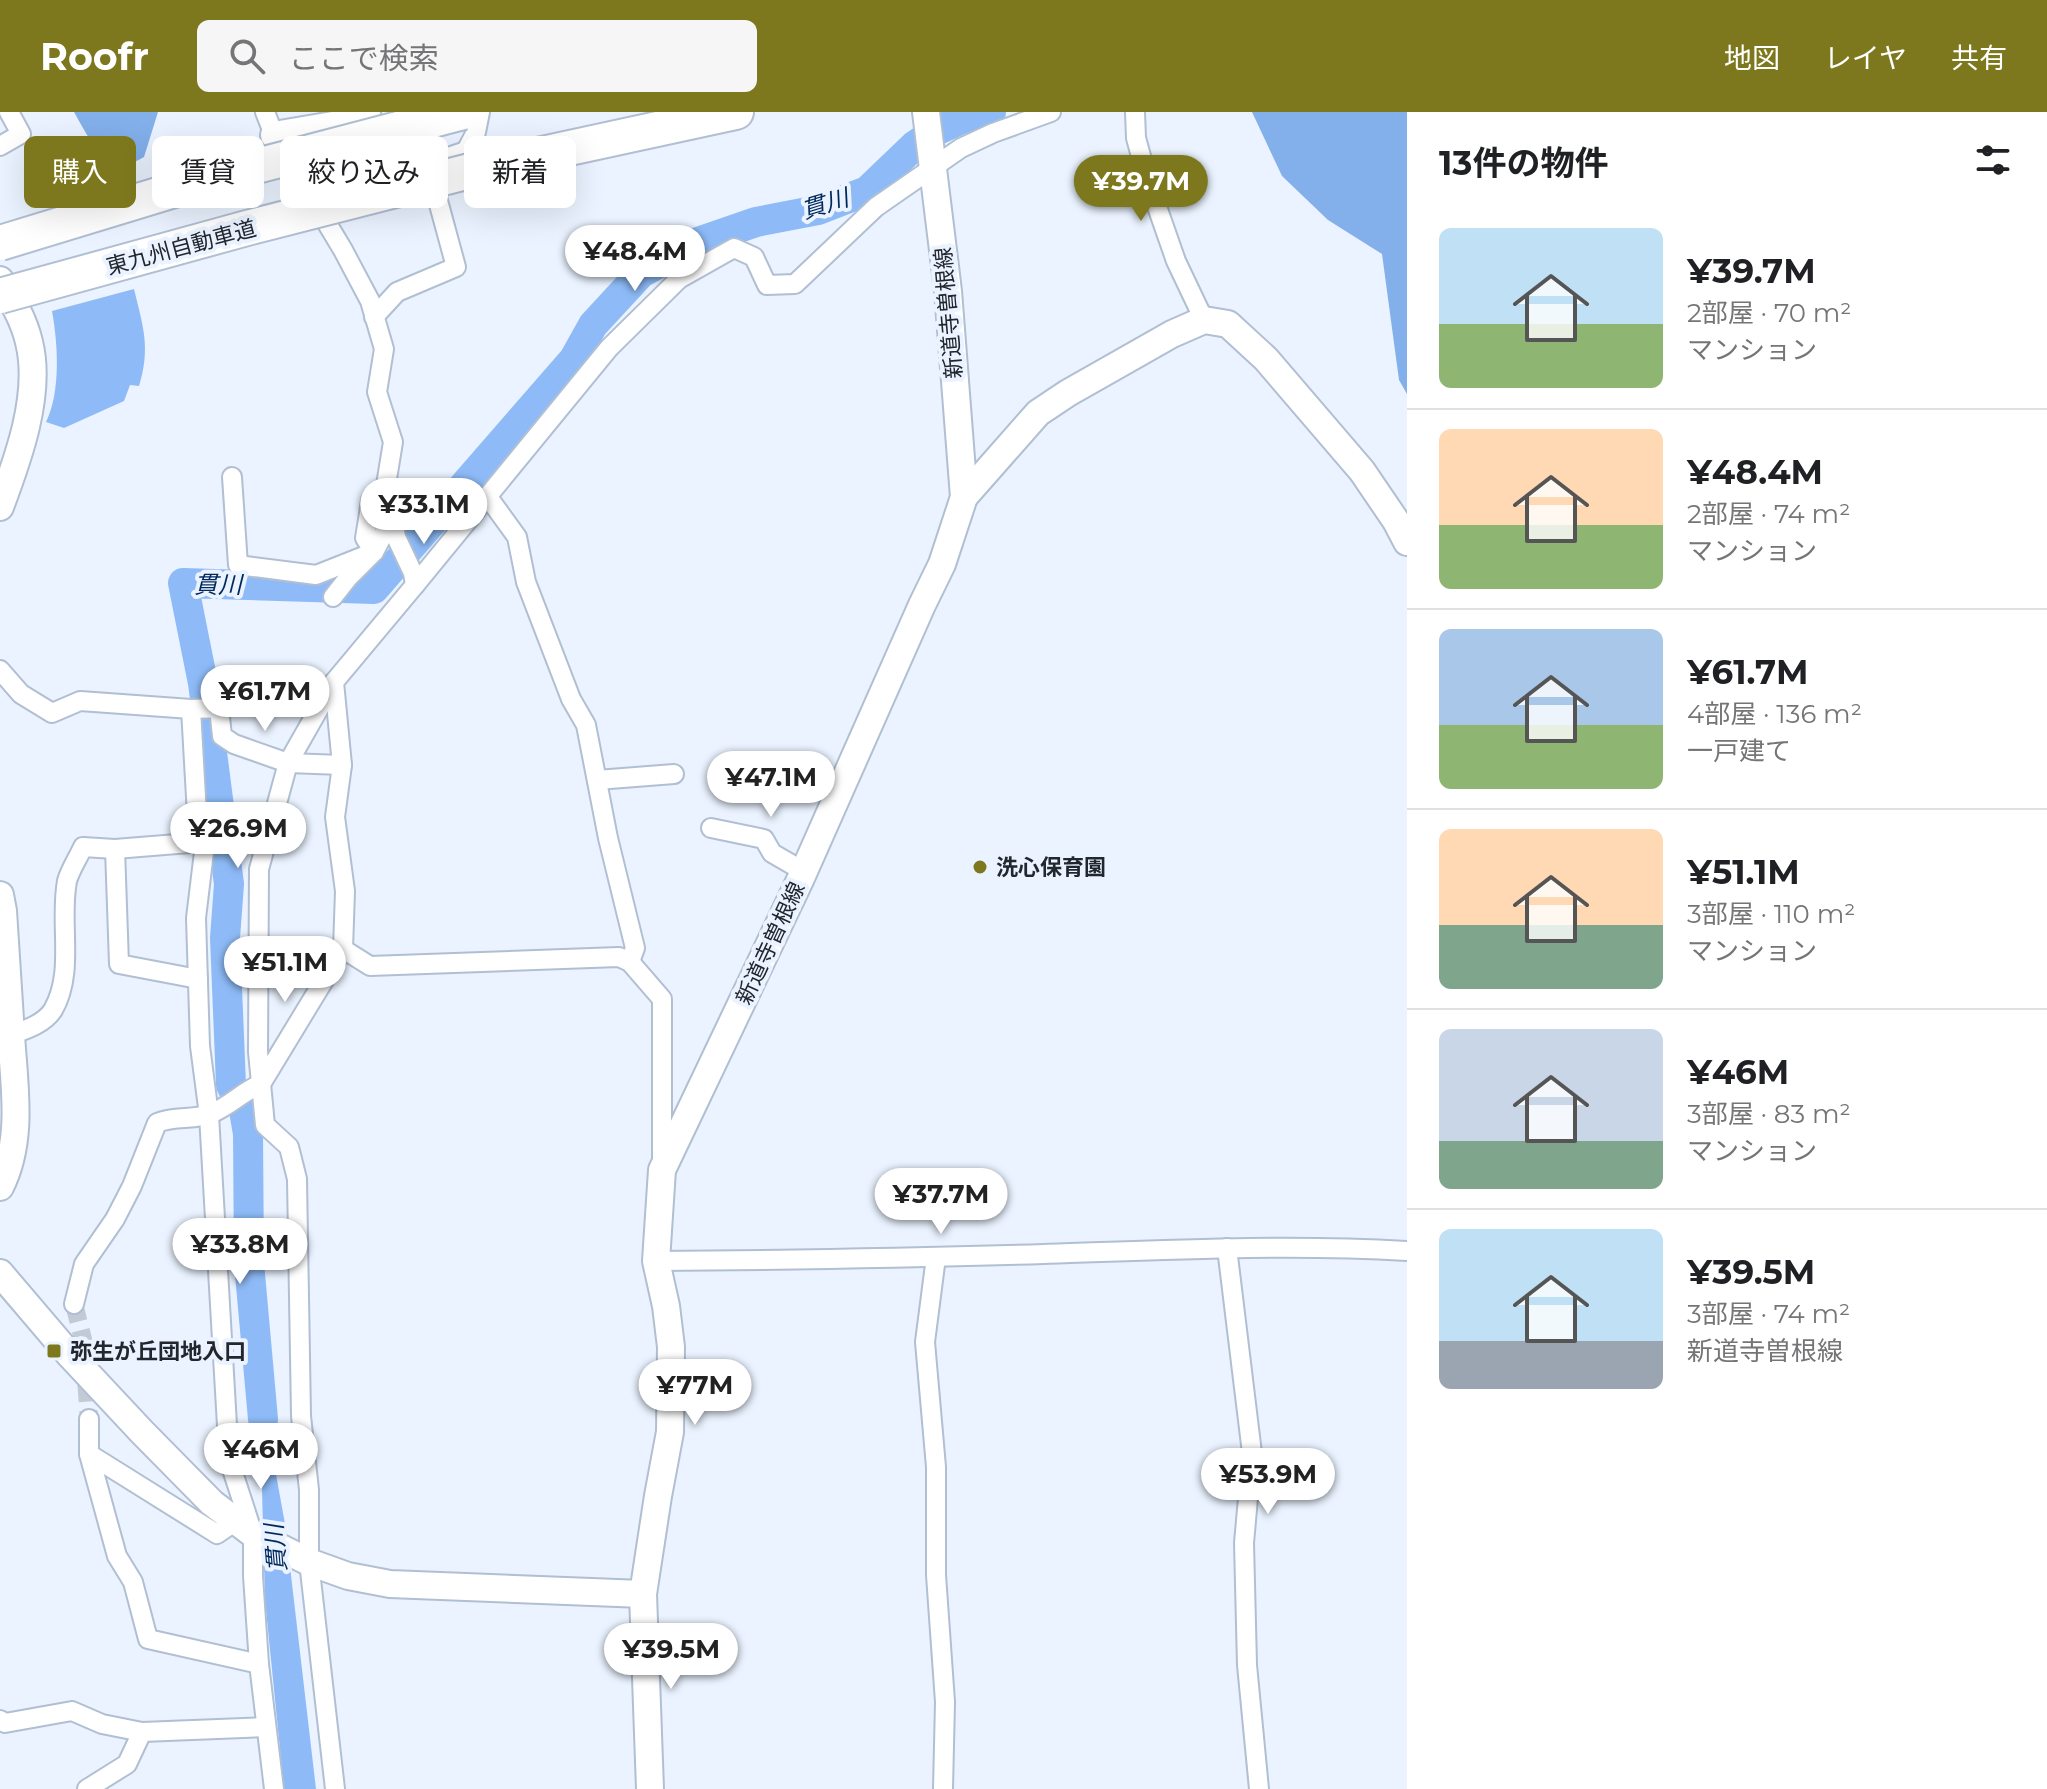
<!DOCTYPE html>
<html lang="ja">
<meta charset="utf-8">
<style>
body{margin:0;font-family:Montserrat,"Noto Sans JP",sans-serif;background:#f6f6f6;color:#202124;height:100vh;display:flex;flex-direction:column;font-size:30px;white-space:nowrap}
*{box-sizing:border-box;margin:0}
p{font-size:26px;color:#757577}
.icon{flex:none;width:44px;height:44px;fill:none;stroke:currentColor;stroke-width:2;stroke-linecap:round;stroke-linejoin:round}
.map{position:relative;flex:1;overflow:hidden}
.panel{display:flex;flex-direction:column;background:#fff;width:640px}
.panel>*{flex:none}
.hud{position:absolute;left:24px;top:24px;width:760px;height:72px;display:flex;gap:16px}
.price{position:absolute;translate:-50% -68px;padding:0 18px;border-radius:28px;background:#fff;color:#222;font-size:26px;line-height:52px;filter:drop-shadow(0 2px 4px #0008)}
.price::after{content:'';position:absolute;left:50%;top:48px;width:24px;height:18px;margin-left:-12px;background:inherit;clip-path:polygon(0 0,100% 0,50% 100%)}
.price.on{background:#7d781d;color:#fff}
ul{padding:0;list-style:none}
li{display:flex;align-items:center;gap:24px;height:200px;padding:0 32px}
li+li{border-top:2px solid #e0e0e0}
li span{display:grid;place-items:center;flex:none;width:224px;height:160px;border-radius:12px;color:#555}
li>.icon{margin-inline-start:auto}
span .icon{width:96px;height:96px;fill:#fffc;stroke-width:1}
li b{font-size:34px}
h2{display:flex;justify-content:space-between;align-items:center;height:96px;padding:0 32px;font-size:34px}
.chip{padding:0 28px;border-radius:12px;background:#fff;box-shadow:0 8px 32px #0002;font-size:28px;line-height:72px}
.chip.on{background:#7d781d;color:#fff}
header{display:flex;align-items:center;gap:48px;box-sizing:border-box;height:112px;padding:0 40px;background:#7d781d;color:#fff}
header strong{font-size:38px}
nav{display:flex;gap:44px;margin-inline-start:auto;font-size:28px}
.search{width:560px;height:72px;background:#f6f6f6;display:flex;align-items:center;gap:20px;box-sizing:border-box;padding:0 28px;border-radius:12px;color:#757577;font-size:30px}
main{display:flex;flex:1;min-height:0}
.map>svg:first-child{display:block}
.forest{fill:#83b0eb}
.water{fill:#8ebbf7}
.lines{fill:none;stroke-linecap:round;stroke-linejoin:round}
.river{stroke:#8ebbf7;stroke-width:30}
.street-tunnel{stroke:#c2cad5;stroke-width:18;stroke-dasharray:18 9;stroke-linecap:butt}
.street-casing{stroke:#b1bfd2;stroke-width:22}
.secondary-casing{stroke:#b1bfd2;stroke-width:30}
.highway-casing{stroke:#b1bfd2;stroke-width:38}
.street{stroke:#fff;stroke-width:18}
.secondary{stroke:#fff;stroke-width:26}
.highway{stroke:#fff;stroke-width:34}
.highway-bridge-casing{stroke:#b1bfd2;stroke-width:38;stroke-linecap:butt}
.highway-bridge{stroke:#fff;stroke-width:34}
.poi-dot{fill:#7d781d;stroke:#eaf3ff;stroke-width:3}
.labels{text-anchor:middle;stroke-width:8;stroke-linejoin:round;paint-order:stroke}
.street-label{font-size:22px;fill:#22272e;stroke:#eaf3ff}
.poi-label{font-size:22px;font-weight:bold;fill:#22272e;stroke:#eaf3ff;text-anchor:start}
.water-label{font-size:24px;font-style:italic;fill:#00295c;stroke:#eaf3ff}
</style>
<header>
<strong>Roofr</strong>
<div class="search"><svg class="icon" aria-label="search" viewBox="0 0 24 24"><circle cx="10" cy="10" r="6"/><path d="M15 15l6 6"/></svg>ここで検索</div>
<nav><a>地図</a><a>レイヤ</a><a>共有</a></nav>
</header>
<main>
<div class="map">
<svg width="1407" height="1677" viewBox="0 0 1407 1677">
<rect width="100%" height="100%" fill="#eaf3ff"/>
<g class="forest">
<path d="M 74,0 L 158,0 L 144,45 C 107,68 89,26 74,0 Z"/>
<path d="M 1252,0 L 1407,0 L 1407,282 L 1399,268 L 1382,142 L 1328,108 L 1282,64 Z"/>
</g>
<g class="water">
<path d="M 134,177 C 143,214 151,236 139,274 L 130,273 L 124,289 L 64,316 L 46,310 C 61,280 58,232 52,199 Z"/>
<path d="M 259,1268 L 285,1412 L 316,1677 L 284,1677 L 265,1488 Z"/>
</g>
<g class="lines">
<path class="river" d="M 263,1307 L 249,1151 L 248,1022 L 244,998 L 231,973 L 225,826 L 229,772 L 203,571 L 183,471 L 374,477 L 574,247 L 593,213 L 641,161 L 698,130 L 756,110 L 818,98 L 867,79 L 914,34 L 936,19 L 962,7 L 991,0"/>
<path class="street-tunnel" d="M 74,1192 L 83,1227 L 89,1307"/>
<defs>
<g id="street">
<path d="M 1135,0 L 1136,26 L 1147,66 L 1176,149 L 1204,208"/>
<path d="M 0,34 L 21,22 L 9,0"/>
<path d="M 374,205 L 397,180 L 456,155 L 428,52 L 466,39 L 476,20 L 480,0"/>
<path d="M 232,365 L 238,453 L 316,463 L 374,440 L 365,426 L 371,389 L 385,379"/>
<path d="M 488,385 L 517,425 L 526,470 L 571,587 L 586,613 L 608,726 L 635,836 L 630,850"/>
<path d="M 415,473 L 609,236 L 679,167 L 734,136 L 754,145 L 767,173 L 795,172 L 876,95 L 961,36 L 993,21 L 1051,0"/>
<path d="M 333,485 L 348,466 L 374,440 L 393,404"/>
<path d="M 0,558 L 21,582 L 52,601 L 80,589 L 191,597 L 219,596 L 222,624 L 234,632 L 288,651 L 342,653"/>
<path d="M 334,570 L 288,651 L 259,757 L 258,940 L 265,1013 L 289,1035 L 297,1067 L 301,1304 L 309,1378 L 309,1450 L 335,1677"/>
<path d="M 191,597 L 197,703 L 204,740 L 196,806 L 200,934 L 209,1003 L 229,1348 L 253,1422 L 253,1464 L 259,1552 L 274,1677"/>
<path d="M 597,668 L 674,662"/>
<path d="M 711,716 L 764,727 L 772,741 L 803,759"/>
<path d="M 115,737 L 119,852 L 198,867"/>
<path d="M 343,837 L 370,854 L 619,845 L 630,850 L 662,887 L 662,1050"/>
<path d="M 11,923 C 25,918 44,912 53,898 C 75,860 59,811 67,769 C 70,758 78,746 83,735 L 115,737 L 202,730"/>
<path d="M 1227,1136 L 1252,1341 L 1244,1431 L 1247,1553 L 1259,1677"/>
<path d="M 936,1145 L 925,1230 L 936,1355 L 936,1463 L 945,1590 L 943,1677"/>
<path d="M 656,1149 C 785,1148 914,1146 1044,1142 C 1165,1138 1286,1132 1407,1139"/>
<path d="M 74,1192 L 84,1152 L 115,1107 L 132,1074 L 157,1011 C 175,1003 195,1009 212,1001 C 230,994 243,979 261,972 L 343,837 L 345,779 L 335,705 L 342,653 L 334,570 L 415,473 L 413,461 L 396,425 L 393,404 L 385,379 L 393,330 L 377,280 L 384,237 L 370,189 L 343,138 L 274,23 L 265,0"/>
<path d="M 89,1307 L 89,1342 L 117,1444 L 133,1470 L 148,1527 L 259,1552"/>
<path d="M 89,1342 L 217,1422 L 236,1409"/>
<path d="M 0,1608 L 5,1611 L 72,1599 L 102,1612 L 142,1620"/>
<path d="M 87,1677 L 127,1652 L 142,1620 L 266,1615"/>
</g>
<g id="secondary">
<path d="M 274,23 L 339,12 L 367,0"/>
<path d="M 0,168 C 12,188 24,208 29,230 C 42,282 18,347 0,395"/>
<path d="M 964,385 L 1038,301 L 1068,281 L 1172,222 L 1204,208 L 1228,212 L 1266,247 L 1362,359 L 1396,409 L 1407,430"/>
<path d="M 0,783 L 3,799 C 6,840 8,882 11,923 C 14,972 24,1028 0,1075"/>
<path d="M 0,1161 L 69,1242 L 142,1320 L 212,1391 L 253,1422 L 309,1450 L 348,1464 L 390,1472 L 643,1482"/>
<path d="M 650,1677 L 643,1482 L 658,1384 L 670,1320 L 671,1235 L 666,1194 L 656,1149 L 662,1058 L 801,766 L 922,493 L 942,452 L 964,385 L 948,179 L 926,0"/>
</g>
<path id="highway" d="M 505,50 L 736,0"/>
</defs>
<use href="#street" class="street-casing"/>
<use href="#secondary" class="secondary-casing"/>
<use href="#highway" class="highway-casing"/>
<use href="#street" class="street"/>
<use href="#secondary" class="secondary"/>
<use href="#highway" class="highway"/>
<defs>
<g id="highway-bridge">
<path d="M 0,131 L 230,61 L 463,0"/>
<path d="M 0,184 L 247,116 L 505,50"/>
</g>
</defs>
<use href="#highway-bridge" class="highway-bridge-casing"/>
<use href="#highway-bridge" class="highway-bridge"/>
</g>
<g class="poi-dot">
<circle cx="980" cy="755" r="8"/>
<rect x="46" y="1231" width="16" height="16" rx="4"/>
</g>
<g class="labels">
<g class="street-label">
<text transform="translate(181 135) rotate(-15)" y="8">東九州自動車道</text>
<text transform="translate(948 201) rotate(-95)" y="8">新道寺曽根線</text>
<text transform="translate(770 831) rotate(-65)" y="8">新道寺曽根線</text>
</g>
<g class="poi-label">
<text x="996" y="763">洗心保育園</text>
<text x="70" y="1247">弥生が丘団地入口</text>
</g>
<g class="water-label">
<text transform="translate(825 92) rotate(-17)" y="8">貫川</text>
<text x="218" y="481">貫川</text>
<text transform="translate(276 1436) rotate(-95)" y="8">貫川</text>
</g>
</g>
</svg>
<b class="price on" style="left:1141px;top:111px">¥39.7M</b>
<b class="price" style="left:635px;top:181px">¥48.4M</b>
<b class="price" style="left:424px;top:434px">¥33.1M</b>
<b class="price" style="left:265px;top:621px">¥61.7M</b>
<b class="price" style="left:771px;top:707px">¥47.1M</b>
<b class="price" style="left:238px;top:758px">¥26.9M</b>
<b class="price" style="left:285px;top:892px">¥51.1M</b>
<b class="price" style="left:941px;top:1124px">¥37.7M</b>
<b class="price" style="left:240px;top:1174px">¥33.8M</b>
<b class="price" style="left:695px;top:1315px">¥77M</b>
<b class="price" style="left:261px;top:1379px">¥46M</b>
<b class="price" style="left:1268px;top:1404px">¥53.9M</b>
<b class="price" style="left:671px;top:1579px">¥39.5M</b>
<div class="hud">
<a class="chip on">購入</a>
<a class="chip">賃貸</a>
<a class="chip">絞り込み</a>
<a class="chip">新着</a>
</div>
</div>
<section class="panel">
<h2>13件の物件<svg class="icon" aria-label="filters" viewBox="0 0 24 24"><path d="M4 7h16M4 17h16"/><circle cx="9" cy="7" r="2"/><circle cx="15" cy="17" r="2"/></svg></h2>
<ul>
<li><span style="background:linear-gradient(#bfe0f5 60%,#8fb573 0)"><svg class="icon" aria-label="home" viewBox="0 0 24 24"><path d="M3 11l9-7 9 7M6 9v11h12V9"/></svg></span><div><b>¥39.7M</b><p>2部屋 · 70 m²</p><p>マンション</p></div></li>
<li><span style="background:linear-gradient(#ffd9b3 60%,#8fb573 0)"><svg class="icon" aria-label="home" viewBox="0 0 24 24"><path d="M3 11l9-7 9 7M6 9v11h12V9"/></svg></span><div><b>¥48.4M</b><p>2部屋 · 74 m²</p><p>マンション</p></div></li>
<li><span style="background:linear-gradient(#a9c7e8 60%,#8fb573 0)"><svg class="icon" aria-label="home" viewBox="0 0 24 24"><path d="M3 11l9-7 9 7M6 9v11h12V9"/></svg></span><div><b>¥61.7M</b><p>4部屋 · 136 m²</p><p>一戸建て</p></div></li>
<li><span style="background:linear-gradient(#ffd9b3 60%,#7fa58c 0)"><svg class="icon" aria-label="home" viewBox="0 0 24 24"><path d="M3 11l9-7 9 7M6 9v11h12V9"/></svg></span><div><b>¥51.1M</b><p>3部屋 · 110 m²</p><p>マンション</p></div></li>
<li><span style="background:linear-gradient(#c9d6e8 70%,#7fa58c 0)"><svg class="icon" aria-label="home" viewBox="0 0 24 24"><path d="M3 11l9-7 9 7M6 9v11h12V9"/></svg></span><div><b>¥46M</b><p>3部屋 · 83 m²</p><p>マンション</p></div></li>
<li><span style="background:linear-gradient(#bfe0f5 70%,#9aa5b1 0)"><svg class="icon" aria-label="home" viewBox="0 0 24 24"><path d="M3 11l9-7 9 7M6 9v11h12V9"/></svg></span><div><b>¥39.5M</b><p>3部屋 · 74 m²</p><p>新道寺曽根線</p></div></li>
</ul>
</section>
</main>
